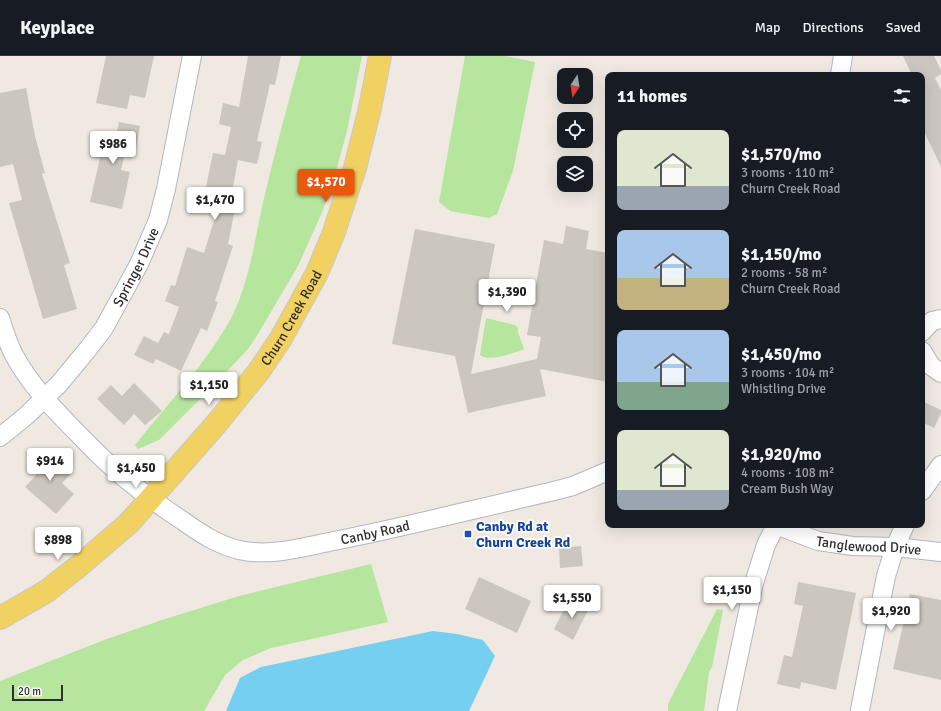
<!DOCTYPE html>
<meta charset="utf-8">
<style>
body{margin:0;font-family:Signika,sans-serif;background:#20242c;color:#f1f3f6;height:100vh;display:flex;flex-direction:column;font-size:15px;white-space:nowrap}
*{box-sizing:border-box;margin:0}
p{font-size:13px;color:#9ea1a6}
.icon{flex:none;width:22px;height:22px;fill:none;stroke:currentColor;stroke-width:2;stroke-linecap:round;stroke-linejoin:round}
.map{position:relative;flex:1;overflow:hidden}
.panel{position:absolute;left:605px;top:16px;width:320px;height:456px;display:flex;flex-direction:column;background:#171b24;border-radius:8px;box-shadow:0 4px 16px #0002}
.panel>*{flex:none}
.needle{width:26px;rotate:192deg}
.fabs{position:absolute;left:557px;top:12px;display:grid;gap:8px}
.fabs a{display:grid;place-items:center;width:36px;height:36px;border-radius:8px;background:#171b24;box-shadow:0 4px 16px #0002;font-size:20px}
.scale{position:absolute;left:12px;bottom:10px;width:51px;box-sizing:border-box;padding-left:4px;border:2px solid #2e2e2e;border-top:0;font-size:11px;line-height:14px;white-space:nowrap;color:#2e2e2e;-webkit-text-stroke:3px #fff;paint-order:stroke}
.price{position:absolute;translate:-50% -34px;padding:0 9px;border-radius:4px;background:#fff;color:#222;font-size:13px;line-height:26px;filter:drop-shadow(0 1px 2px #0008)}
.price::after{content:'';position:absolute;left:50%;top:24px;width:12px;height:9px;margin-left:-6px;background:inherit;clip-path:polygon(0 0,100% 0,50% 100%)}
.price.current{background:#ea580c;color:#fff}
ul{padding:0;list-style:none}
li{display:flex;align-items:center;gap:12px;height:100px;padding:0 12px}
li span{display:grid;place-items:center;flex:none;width:112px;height:80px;border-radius:8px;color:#555}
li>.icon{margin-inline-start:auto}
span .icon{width:48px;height:48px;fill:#fffc;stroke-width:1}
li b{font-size:17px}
h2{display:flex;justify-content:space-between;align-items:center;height:48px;padding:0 12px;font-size:17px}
header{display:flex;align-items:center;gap:24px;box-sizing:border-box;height:56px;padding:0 20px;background:#171b24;border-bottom:1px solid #363941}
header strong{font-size:19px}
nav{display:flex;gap:22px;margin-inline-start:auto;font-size:14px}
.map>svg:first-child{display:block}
.green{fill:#b6e59e}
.water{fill:#75cff0}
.building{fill:#cbc7bf}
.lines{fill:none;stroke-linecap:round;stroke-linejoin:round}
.minor-casing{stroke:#b4b7c1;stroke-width:20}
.major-casing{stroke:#c9c9c9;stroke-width:24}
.minor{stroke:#fff;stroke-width:18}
.major{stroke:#f2d163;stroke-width:22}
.transit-dot{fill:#1a4fb4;stroke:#fff;stroke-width:1.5}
.labels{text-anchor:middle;stroke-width:3.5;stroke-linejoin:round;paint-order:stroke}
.street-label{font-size:14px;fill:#2e2e2e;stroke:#fff}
.transit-label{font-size:14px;font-weight:bold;fill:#164399;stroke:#fff;text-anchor:start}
</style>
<header>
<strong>Keyplace</strong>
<nav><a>Map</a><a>Directions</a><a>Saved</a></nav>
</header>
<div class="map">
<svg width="941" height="655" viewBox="0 0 941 655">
<rect width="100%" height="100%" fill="#efe9e1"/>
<g class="green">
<path d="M 301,0 L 362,0 L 347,75 L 336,115 L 323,154 L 298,210 L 258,278 L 248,293 L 216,327 L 159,384 L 138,393 L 135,389 C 167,349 203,311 229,266 C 250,228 255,180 265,138 C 276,92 288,46 301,0 Z"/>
<path d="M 465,0 L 505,0 L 535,6 L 513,115 L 497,158 L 489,162 L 450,155 L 439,146 Z"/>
<path d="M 486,262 L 515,269 L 518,272 L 518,276 L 524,293 L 520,295 C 509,298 488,306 480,299 Z"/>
<path d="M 371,508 L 388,566 L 271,592 L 243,604 L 225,619 L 204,655 L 0,655 L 0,625 L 104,584 L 165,563 L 239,540 Z"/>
<path d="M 717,553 L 723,554 L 712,611 L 709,616 L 704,655 L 668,655 L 668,648 Z"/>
</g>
<path class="water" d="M 433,575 L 457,578 L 483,584 L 495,600 L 469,655 L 226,655 L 240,622 L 261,611 Z"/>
<g class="building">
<path d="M 106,0 L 154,0 L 145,42 L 130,39 L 127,53 L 96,47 Z"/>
<path d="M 248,0 L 281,0 L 275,29 L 270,28 L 257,85 L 262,86 L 257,108 L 238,104 L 231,142 L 237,143 L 228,188 L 233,190 L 215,245 L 218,246 L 207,275 L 201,272 L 181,315 L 156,303 L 153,308 L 134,299 L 144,280 L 158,287 L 164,276 L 169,278 L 179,251 L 165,245 L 171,229 L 175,230 L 187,191 L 204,197 L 216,158 L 201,155 L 213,97 L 225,99 L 231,71 L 219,68 L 223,47 L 239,51 Z"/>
<path d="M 903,0 L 934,0 L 941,14 L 941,18 L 935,22 L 941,34 L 941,111 L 922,71 L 922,19 L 912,19 Z"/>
<path d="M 26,32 L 35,80 L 45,117 L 42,118 L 70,207 L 64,209 L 77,253 L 43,263 L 9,147 L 22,144 L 13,108 L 0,111 L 0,37 Z"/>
<path d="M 119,66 L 140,70 L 136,91 L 127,89 L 121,114 L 130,116 L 122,153 L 90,146 L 100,102 L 90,100 L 96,76 L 116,80 Z"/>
<path d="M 566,170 L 589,175 L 586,193 L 608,197 L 608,326 L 540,313 L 546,340 L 468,357 L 455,300 L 392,288 L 415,173 L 495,188 L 471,318 L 537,303 L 541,281 L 527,279 L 544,184 L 563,188 Z"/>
<path d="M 134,327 L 162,355 L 145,369 L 134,358 L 124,369 L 97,343 L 111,329 L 122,340 Z"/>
<path d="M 922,345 L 941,354 L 941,357 L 934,372 L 922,366 Z"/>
<path d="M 42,394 L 71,418 L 62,427 L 74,438 L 56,458 L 25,431 L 38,417 L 29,409 Z"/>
<path d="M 581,490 L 583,510 L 560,512 L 559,492 Z"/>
<path d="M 479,521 L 531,545 L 517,577 L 465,553 Z"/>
<path d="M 798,526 L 856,537 L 836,634 L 801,626 L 800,633 L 777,628 L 784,599 L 792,601 L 803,550 L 794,548 Z"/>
<path d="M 910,538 L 941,544 L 941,624 L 893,613 Z"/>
<path d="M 570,542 L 589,552 L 573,584 L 554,573 Z"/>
</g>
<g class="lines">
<defs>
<g id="minor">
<path d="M 840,19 L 843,0"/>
<path id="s1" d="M 0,262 C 4,275 8,288 14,299 C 33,335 67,366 95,395 C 123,423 151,444 183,465 C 200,477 218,489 239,494 C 270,501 303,491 334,485 C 406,471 478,452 550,436 L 573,430 L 608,415"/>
<path d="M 922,276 L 932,265 L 941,263"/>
<path d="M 922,295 L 931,310 L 941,317"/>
<path id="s2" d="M 0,381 L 26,360 L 59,328 L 88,293 L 104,272 L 139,208 L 158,164 L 166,133 L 192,0"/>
<path d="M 922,435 L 941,409"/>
<path id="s3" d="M 776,469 L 818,485 L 853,490 L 895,491 L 941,496"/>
<path d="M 860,654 L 886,520 L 895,491 L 905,469"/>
<path d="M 727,655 L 754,527 L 766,489 L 776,469"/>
</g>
<g id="major">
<path id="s4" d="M 0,562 L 47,535 L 80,509 L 129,467 L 217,367 L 259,315 L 280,284 L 317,217 L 334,176 L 355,112 L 370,52 L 380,0"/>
</g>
</defs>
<use href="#minor" class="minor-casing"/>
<use href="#major" class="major-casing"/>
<use href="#minor" class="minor"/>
<use href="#major" class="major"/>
</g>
<rect class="transit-dot" x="464" y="474" width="8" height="8" rx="2"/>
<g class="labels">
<g class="street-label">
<text dy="5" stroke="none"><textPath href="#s2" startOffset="220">Springer Drive</textPath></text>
<text dy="5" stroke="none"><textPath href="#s4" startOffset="423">Churn Creek Road</textPath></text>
<text dy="5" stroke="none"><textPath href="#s1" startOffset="480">Canby Road</textPath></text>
<text dy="5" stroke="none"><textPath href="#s3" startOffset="96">Tanglewood Drive</textPath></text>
</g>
<g class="transit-label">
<text x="476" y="475">Canby Rd at<tspan x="476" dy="16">Churn Creek Rd</tspan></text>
</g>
</g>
</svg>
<div class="fabs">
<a><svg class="needle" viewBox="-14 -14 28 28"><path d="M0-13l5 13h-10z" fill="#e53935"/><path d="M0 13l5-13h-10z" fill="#9ea1a6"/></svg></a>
<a><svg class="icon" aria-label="locate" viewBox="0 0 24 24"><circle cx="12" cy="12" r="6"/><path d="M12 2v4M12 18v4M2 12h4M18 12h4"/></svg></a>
<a><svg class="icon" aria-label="layers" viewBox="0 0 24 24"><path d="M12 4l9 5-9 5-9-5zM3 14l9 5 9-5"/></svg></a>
</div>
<div class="scale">20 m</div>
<b class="price" style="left:113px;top:109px">$986</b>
<b class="price current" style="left:326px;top:147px">$1,570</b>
<b class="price" style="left:215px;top:165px">$1,470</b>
<b class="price" style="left:507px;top:257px">$1,390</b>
<b class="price" style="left:209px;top:350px">$1,150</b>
<b class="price" style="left:50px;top:426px">$914</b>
<b class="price" style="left:136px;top:433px">$1,450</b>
<b class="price" style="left:58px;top:505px">$898</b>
<b class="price" style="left:732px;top:555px">$1,150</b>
<b class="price" style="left:572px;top:563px">$1,550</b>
<b class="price" style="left:891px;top:576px">$1,920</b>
<section class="panel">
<h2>11 homes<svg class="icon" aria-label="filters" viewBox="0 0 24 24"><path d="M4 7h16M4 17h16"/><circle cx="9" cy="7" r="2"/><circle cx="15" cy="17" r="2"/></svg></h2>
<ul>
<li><span style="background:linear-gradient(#dfe7d0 70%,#9aa5b1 0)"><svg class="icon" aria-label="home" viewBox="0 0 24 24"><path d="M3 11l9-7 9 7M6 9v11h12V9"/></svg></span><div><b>$1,570/mo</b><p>3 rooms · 110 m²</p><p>Churn Creek Road</p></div></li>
<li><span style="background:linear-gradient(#a9c7e8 60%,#c2b280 0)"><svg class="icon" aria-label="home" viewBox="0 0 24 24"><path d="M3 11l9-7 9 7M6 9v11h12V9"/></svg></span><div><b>$1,150/mo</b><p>2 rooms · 58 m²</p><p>Churn Creek Road</p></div></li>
<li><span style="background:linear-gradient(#a9c7e8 65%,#7fa58c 0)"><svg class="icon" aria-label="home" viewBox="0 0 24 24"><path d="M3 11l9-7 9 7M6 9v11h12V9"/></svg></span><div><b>$1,450/mo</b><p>3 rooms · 104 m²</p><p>Whistling Drive</p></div></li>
<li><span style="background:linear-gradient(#dfe7d0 75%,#9aa5b1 0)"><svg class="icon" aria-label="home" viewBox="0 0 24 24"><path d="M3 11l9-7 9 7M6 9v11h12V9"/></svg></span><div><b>$1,920/mo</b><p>4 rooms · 108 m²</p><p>Cream Bush Way</p></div></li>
</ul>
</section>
</div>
